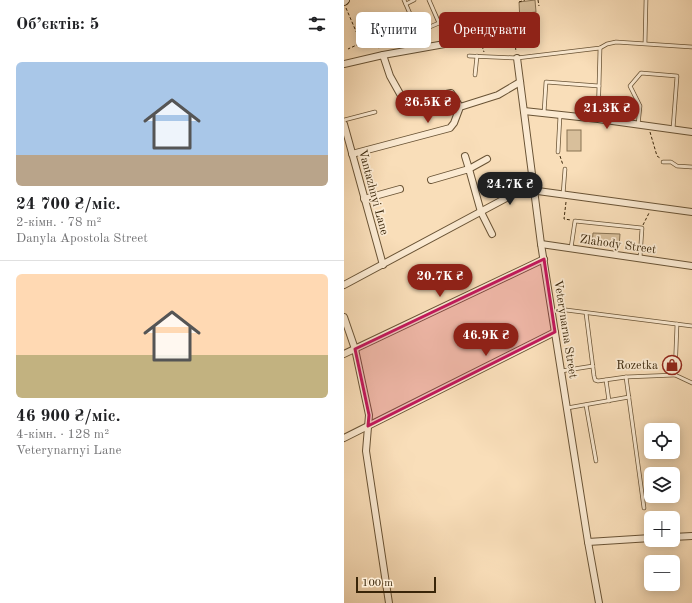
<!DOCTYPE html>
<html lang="uk">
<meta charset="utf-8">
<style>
body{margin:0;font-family:"Old Standard TT",serif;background:#f6f6f6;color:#202124;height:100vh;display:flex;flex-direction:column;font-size:15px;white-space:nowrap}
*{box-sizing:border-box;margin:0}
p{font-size:13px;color:#757577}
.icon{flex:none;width:22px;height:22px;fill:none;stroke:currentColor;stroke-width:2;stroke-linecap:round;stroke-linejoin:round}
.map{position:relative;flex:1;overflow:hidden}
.details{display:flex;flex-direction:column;background:#fff;width:344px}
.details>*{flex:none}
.banner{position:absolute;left:12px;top:12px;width:276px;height:36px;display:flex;gap:8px}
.controls{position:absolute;left:300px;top:423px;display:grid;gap:8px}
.controls a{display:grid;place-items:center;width:36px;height:36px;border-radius:6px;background:#fff;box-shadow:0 2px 10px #0003;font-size:20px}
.scale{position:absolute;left:12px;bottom:10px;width:80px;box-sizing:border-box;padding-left:4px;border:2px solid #392509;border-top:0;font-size:11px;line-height:14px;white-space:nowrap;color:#392509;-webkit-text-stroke:3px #fbead2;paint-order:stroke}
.price{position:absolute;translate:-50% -34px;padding:0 9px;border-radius:14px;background:#8f2418;color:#fff;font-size:13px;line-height:26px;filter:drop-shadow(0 1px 2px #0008)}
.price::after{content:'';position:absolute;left:50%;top:24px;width:12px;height:9px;margin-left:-6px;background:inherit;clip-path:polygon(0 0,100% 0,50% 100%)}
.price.active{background:#222;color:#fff}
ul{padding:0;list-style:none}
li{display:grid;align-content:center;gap:8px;height:212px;padding:0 16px}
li+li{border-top:1px solid #e0e0e0}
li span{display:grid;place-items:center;height:124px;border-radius:6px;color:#555}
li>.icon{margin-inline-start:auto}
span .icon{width:72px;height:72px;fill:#fffc;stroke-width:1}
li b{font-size:17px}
h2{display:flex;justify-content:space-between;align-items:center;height:48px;padding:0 16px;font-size:17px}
.pill{padding:0 14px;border-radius:6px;background:#fff;box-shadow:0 2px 10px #0003;font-size:14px;line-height:36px}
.pill.active{background:#8f2418;color:#fff}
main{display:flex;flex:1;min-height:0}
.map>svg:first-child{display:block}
.green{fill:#d8bf9b;stroke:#887252}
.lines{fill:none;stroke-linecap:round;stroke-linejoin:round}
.lane-casing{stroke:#695335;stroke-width:4.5}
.street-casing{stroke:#695335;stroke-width:8}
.secondary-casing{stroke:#392509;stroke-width:10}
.path{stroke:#392509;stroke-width:1;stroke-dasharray:3 2;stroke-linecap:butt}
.lane{stroke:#fbead2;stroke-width:3}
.street{stroke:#fbead2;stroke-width:6}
.secondary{stroke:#fbead2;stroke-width:8}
.marked{fill:#c2185b;fill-opacity:0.2;stroke:#c2185b;stroke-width:3;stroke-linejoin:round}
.labels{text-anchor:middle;stroke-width:3.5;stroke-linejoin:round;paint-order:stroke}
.street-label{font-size:12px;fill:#392509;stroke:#fbead2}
.poi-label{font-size:12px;fill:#392509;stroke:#fbead2;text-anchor:end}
</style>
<main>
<section class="details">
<h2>Об’єктів: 5<svg class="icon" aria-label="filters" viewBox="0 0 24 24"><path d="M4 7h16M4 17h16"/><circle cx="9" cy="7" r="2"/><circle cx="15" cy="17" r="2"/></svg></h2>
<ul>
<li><span style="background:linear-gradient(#a9c7e8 75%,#b9a48a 0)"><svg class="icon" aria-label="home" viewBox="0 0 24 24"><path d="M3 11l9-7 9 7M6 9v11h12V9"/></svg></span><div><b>24 700 ₴/міс.</b><p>2-кімн. · 78 m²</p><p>Danyla Apostola Street</p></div></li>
<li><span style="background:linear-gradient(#ffd9b3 65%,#c2b280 0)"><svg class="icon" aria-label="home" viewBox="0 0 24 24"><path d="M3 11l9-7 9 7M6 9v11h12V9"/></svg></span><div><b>46 900 ₴/міс.</b><p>4-кімн. · 128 m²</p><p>Veterynarnyi Lane</p></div></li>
</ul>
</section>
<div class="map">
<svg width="348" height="603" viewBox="0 0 348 603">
<rect width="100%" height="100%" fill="#f9deb9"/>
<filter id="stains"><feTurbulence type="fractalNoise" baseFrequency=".005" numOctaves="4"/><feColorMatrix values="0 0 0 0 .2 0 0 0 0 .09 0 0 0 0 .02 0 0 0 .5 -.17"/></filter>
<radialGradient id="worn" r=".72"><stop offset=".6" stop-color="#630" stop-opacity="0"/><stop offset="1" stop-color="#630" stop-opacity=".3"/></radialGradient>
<g class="green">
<path d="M 191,0 L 192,12 L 183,13 L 183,40 L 177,40 L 175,2 Z"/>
<rect x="223" y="130" width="14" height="21"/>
<path d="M 249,233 L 276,234 L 275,247 L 248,245 Z"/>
</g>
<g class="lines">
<defs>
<g id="lane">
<path d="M 60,0 L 74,32 L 95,23 L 85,0"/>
<path d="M 62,4 L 70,0"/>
<path d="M 301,43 L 302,0"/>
<path d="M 125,56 L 173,58 L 256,48 L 263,44 L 272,42 L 348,47"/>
<path d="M 131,75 L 133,56"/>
<path d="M 200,113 L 202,82 L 255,86"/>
<path d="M 254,118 L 255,86 L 256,48"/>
<path d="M 0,120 L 31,112"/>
<path d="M 294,125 L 296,106 L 286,86 L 297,73 L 333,76 L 329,129"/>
<path d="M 214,152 L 216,115"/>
<path d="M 319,162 L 327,162 L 333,166 L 348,167"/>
<path d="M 219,195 L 221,169"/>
<path d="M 227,248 L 231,221 L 298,228 L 296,258"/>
<path d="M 222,310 L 348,326"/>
<path d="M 242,313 L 250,376 L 251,380 L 254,381 L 282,377 L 331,375 L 333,324"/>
<path d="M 217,371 L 249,366"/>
<path d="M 331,375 L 348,383"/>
<path d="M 282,377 L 300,508"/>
<path d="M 262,380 L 265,401"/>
<path d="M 242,405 L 252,461"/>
<path d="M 223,408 L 285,397"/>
</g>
<g id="street">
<path d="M 39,55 L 46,76 L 60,101 L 65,102 L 107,93 L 116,107"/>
<path d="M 173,58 L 197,244 L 244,542 L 255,603"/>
<path d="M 0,64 L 39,55 L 123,40 L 136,40"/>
<path d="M 180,111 L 254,119 L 348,132"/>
<path d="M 0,124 L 39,265"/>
<path d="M 8,154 L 106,128 L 110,123 L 116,107 L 154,95 L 176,82"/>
<path d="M 121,156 L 125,169 L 143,159"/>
<path d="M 87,180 L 125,169 L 137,212 L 148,234"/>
<path d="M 20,199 L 56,189"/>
<path d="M 197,244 L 348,266"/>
<path d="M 0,285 L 179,189 L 348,212"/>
<path d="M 0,317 L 11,349 L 25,415 L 22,451 L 45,603"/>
<path d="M 0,354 L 200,259"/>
<path d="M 0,438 L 211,332"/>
<path d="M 329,537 L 348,536"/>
<path d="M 244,542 L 307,538"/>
</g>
<path id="secondary" d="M 0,1 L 1,0"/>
</defs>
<use href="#lane" class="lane-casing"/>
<use href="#street" class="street-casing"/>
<use href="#secondary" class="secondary-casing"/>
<g class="path">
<path d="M 194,0 L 195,6"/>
<path d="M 175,2 L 181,0"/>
<path d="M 2,8 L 17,43 L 4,49"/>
<path d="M 98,26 L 111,37"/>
<path d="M 170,32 L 172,52"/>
<path d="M 123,34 L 166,19"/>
<path d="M 17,43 C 23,45 31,45 36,49"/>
<path d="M 138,46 L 140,52"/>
<path d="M 306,132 L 313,156 L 316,158"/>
<path d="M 216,156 L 219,165"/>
<path d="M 222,202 L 220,219 L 227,220"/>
<path d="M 299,225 L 305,213"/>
</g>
<use href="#lane" class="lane"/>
<use href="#street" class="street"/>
<use href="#secondary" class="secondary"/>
</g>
<path class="marked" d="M 200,259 L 211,332 L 24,426 L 25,415 L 11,349 Z"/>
<defs>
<symbol id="shop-ring" viewBox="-11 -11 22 22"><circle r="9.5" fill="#fbead2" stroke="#8f2418" stroke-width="1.5"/><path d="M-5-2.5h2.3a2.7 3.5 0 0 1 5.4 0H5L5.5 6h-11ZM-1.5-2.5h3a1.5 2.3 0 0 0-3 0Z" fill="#8f2418"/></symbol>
</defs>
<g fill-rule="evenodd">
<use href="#shop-ring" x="317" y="354" width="22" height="22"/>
</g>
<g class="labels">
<g class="street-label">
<text transform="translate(30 192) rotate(75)" y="4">Vantazhnyi Lane</text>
<text transform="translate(274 244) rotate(8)" y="4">Zlahody Street</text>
<text transform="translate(222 329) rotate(81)" y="4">Veterynarna Street</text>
</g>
<g class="poi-label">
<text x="314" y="369">Rozetka</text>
</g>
</g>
<rect width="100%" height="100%" filter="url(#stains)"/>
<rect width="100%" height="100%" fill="url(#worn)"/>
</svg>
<div class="controls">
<a><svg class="icon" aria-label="locate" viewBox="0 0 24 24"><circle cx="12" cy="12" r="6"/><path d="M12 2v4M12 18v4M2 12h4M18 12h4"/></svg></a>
<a><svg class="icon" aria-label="layers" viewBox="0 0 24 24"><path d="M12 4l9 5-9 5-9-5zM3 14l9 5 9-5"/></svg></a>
<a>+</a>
<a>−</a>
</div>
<div class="scale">100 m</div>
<b class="price" style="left:84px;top:124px">26.5K ₴</b>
<b class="price" style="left:263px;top:130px">21.3K ₴</b>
<b class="price active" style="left:166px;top:206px">24.7K ₴</b>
<b class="price" style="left:96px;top:298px">20.7K ₴</b>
<b class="price" style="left:142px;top:357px">46.9K ₴</b>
<div class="banner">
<a class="pill">Купити</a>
<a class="pill active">Орендувати</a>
</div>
</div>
</main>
